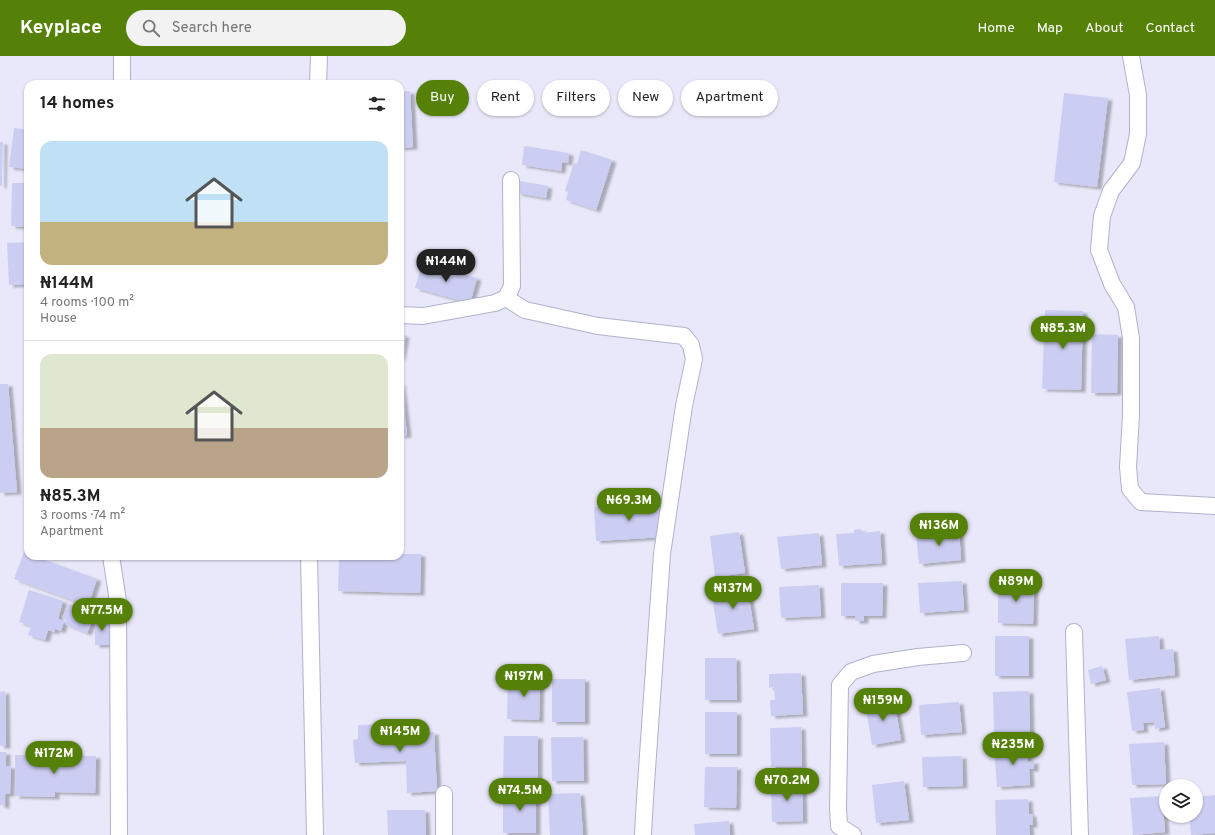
<!DOCTYPE html>
<meta charset="utf-8">
<style>
body{margin:0;font-family:Overpass,sans-serif;background:#f2f2f2;color:#222;height:100vh;display:flex;flex-direction:column;font-size:15px;white-space:nowrap}
*{box-sizing:border-box;margin:0}
p{font-size:13px;color:#767676}
.icon{flex:none;width:22px;height:22px;fill:none;stroke:currentColor;stroke-width:2;stroke-linecap:round;stroke-linejoin:round}
.map{position:relative;flex:1;overflow:hidden}
.drawer{position:absolute;left:24px;top:24px;width:380px;height:480px;display:flex;flex-direction:column;background:#fff;border-radius:12px;box-shadow:0 1px 3px #0004}
.drawer>*{flex:none}
.banner{position:absolute;left:416px;top:24px;width:380px;height:36px;display:flex;gap:8px}
.tools{position:absolute;left:1159px;top:723px;display:grid;gap:8px}
.tools a{display:grid;place-items:center;width:44px;height:44px;border-radius:50%;background:#fff;box-shadow:0 1px 3px #0004;font-size:20px}
.price{position:absolute;translate:-50% -34px;padding:0 9px;border-radius:14px;background:#568108;color:#fff;font-size:13px;line-height:26px;filter:drop-shadow(0 1px 2px #0008)}
.price::after{content:'';position:absolute;left:50%;top:24px;width:12px;height:9px;margin-left:-6px;background:inherit;clip-path:polygon(0 0,100% 0,50% 100%)}
.price.current{background:#222;color:#fff}
ul{padding:0;list-style:none}
li{display:grid;align-content:center;gap:8px;height:212px;padding:0 16px}
li+li{border-top:1px solid #e0e0e0}
li span{display:grid;place-items:center;height:124px;border-radius:12px;color:#555}
li>.icon{margin-inline-start:auto}
span .icon{width:72px;height:72px;fill:#fffc;stroke-width:1}
li b{font-size:17px}
h2{display:flex;justify-content:space-between;align-items:center;height:48px;padding:0 16px;font-size:17px}
.chip{padding:0 14px;border-radius:18px;background:#fff;box-shadow:0 1px 3px #0004;font-size:14px;line-height:36px}
.chip.current{background:#568108;color:#fff}
header{display:flex;align-items:center;gap:24px;box-sizing:border-box;height:56px;padding:0 20px;background:#568108;color:#fff}
header strong{font-size:19px}
nav{display:flex;gap:22px;margin-inline-start:auto;font-size:14px}
.search{width:280px;height:36px;background:#f2f2f2;display:flex;align-items:center;gap:10px;box-sizing:border-box;padding:0 14px;border-radius:22px;color:#767676;font-size:15px}
.map>svg:first-child{display:block}
.building{fill:#cccdf2;filter:url(#shadow)}
.lines{fill:none;stroke-linecap:round;stroke-linejoin:round}
.street-casing{stroke:#b0b1cd;stroke-width:18}
.street{stroke:#fff;stroke-width:16}
</style>
<header>
<strong>Keyplace</strong>
<div class="search"><svg class="icon" aria-label="search" viewBox="0 0 24 24"><circle cx="10" cy="10" r="6"/><path d="M15 15l6 6"/></svg>Search here</div>
<nav><a>Home</a><a>Map</a><a>About</a><a>Contact</a></nav>
</header>
<div class="map">
<svg width="1215" height="779" viewBox="0 0 1215 779">
<defs>
<filter id="shadow"><feDropShadow dx="4.5" dy="2.5" stdDeviation="1" flood-color="#0004"/></filter>
</defs>
<rect width="100%" height="100%" fill="#e8e8fa"/>
<g class="building">
<path d="M 410,35 L 413,91 L 400,92 L 400,36 Z"/>
<path d="M 1064,37 L 1108,42 L 1097,131 L 1054,126 Z"/>
<path d="M 14,72 L 28,74 L 28,113 L 9,111 Z"/>
<path d="M 0,86 L 3,86 L 2,130 L 0,130 Z"/>
<path d="M 524,90 L 569,97 L 568,107 L 562,106 L 561,115 L 522,109 Z"/>
<path d="M 581,94 L 612,104 L 596,154 L 566,144 L 568,136 L 565,135 L 574,107 L 577,108 Z"/>
<path d="M 519,125 L 548,130 L 546,142 L 517,137 Z"/>
<path d="M 12,127 L 28,127 L 28,171 L 11,170 Z"/>
<path d="M 28,186 L 28,228 L 9,229 L 7,187 Z"/>
<path d="M 422,207 L 477,222 L 470,247 L 415,232 Z"/>
<path d="M 1045,254 L 1083,255 L 1081,334 L 1042,333 Z"/>
<path d="M 400,278 L 405,279 L 401,302 L 400,302 Z"/>
<path d="M 1092,278 L 1118,279 L 1117,337 L 1091,337 Z"/>
<path d="M 400,327 L 401,327 L 407,379 L 400,380 Z"/>
<path d="M 0,328 L 8,328 L 17,436 L 0,437 Z"/>
<path d="M 662,447 L 664,481 L 596,485 L 594,451 Z"/>
<path d="M 861,473 L 861,477 L 880,475 L 882,507 L 839,510 L 836,478 L 854,477 L 854,474 Z"/>
<path d="M 959,474 L 961,504 L 919,508 L 916,478 Z"/>
<path d="M 739,476 L 745,517 L 715,521 L 710,480 Z"/>
<path d="M 819,477 L 822,509 L 781,513 L 777,481 Z"/>
<path d="M 24,496 L 28,498 L 28,500 L 34,500 L 97,523 L 88,550 L 14,523 Z"/>
<path d="M 400,498 L 421,498 L 420,537 L 338,535 L 339,500 L 400,500 Z"/>
<path d="M 962,525 L 964,554 L 920,557 L 918,527 Z"/>
<path d="M 841,527 L 883,527 L 882,560 L 864,560 L 864,565 L 855,565 L 855,560 L 841,560 Z"/>
<path d="M 998,527 L 1034,527 L 1033,568 L 998,567 Z"/>
<path d="M 747,529 L 754,573 L 718,578 L 711,535 Z"/>
<path d="M 819,529 L 821,560 L 781,562 L 779,531 Z"/>
<path d="M 29,534 L 63,545 L 58,563 L 64,565 L 61,575 L 55,573 L 54,576 L 48,574 L 45,584 L 28,579 L 31,570 L 19,566 Z"/>
<path d="M 74,547 L 96,557 L 87,577 L 65,568 L 66,564 L 62,562 L 69,548 L 72,549 Z"/>
<path d="M 95,563 L 110,564 L 110,589 L 95,589 Z"/>
<rect x="995" y="580" width="34" height="40"/>
<path d="M 1159,580 L 1160,594 L 1173,593 L 1175,619 L 1129,624 L 1125,583 Z"/>
<path d="M 705,602 L 736,602 L 737,644 L 705,644 Z"/>
<path d="M 1102,610 L 1106,624 L 1091,628 L 1088,614 Z"/>
<path d="M 801,617 L 803,658 L 771,660 L 770,644 L 775,644 L 774,631 L 769,632 L 769,618 Z"/>
<path d="M 508,621 L 540,622 L 539,664 L 507,663 Z"/>
<rect x="552" y="623" width="33" height="43"/>
<path d="M 1160,632 L 1165,671 L 1155,673 L 1154,666 L 1143,667 L 1144,674 L 1132,675 L 1127,636 Z"/>
<path d="M 5,635 L 6,690 L 0,690 L 0,636 Z"/>
<path d="M 1029,635 L 1030,677 L 994,678 L 993,636 Z"/>
<path d="M 894,643 L 901,684 L 872,689 L 865,647 Z"/>
<path d="M 959,646 L 962,676 L 921,679 L 919,649 Z"/>
<rect x="705" y="656" width="32" height="42"/>
<path d="M 404,667 L 405,680 L 407,680 L 407,678 L 434,676 L 437,735 L 407,737 L 406,705 L 355,707 L 353,684 L 358,683 L 358,669 Z"/>
<path d="M 801,671 L 802,710 L 771,711 L 770,672 Z"/>
<path d="M 504,680 L 538,680 L 538,724 L 503,723 Z"/>
<path d="M 551,681 L 583,681 L 584,725 L 552,725 Z"/>
<path d="M 1164,686 L 1166,728 L 1132,729 L 1129,688 Z"/>
<path d="M 1027,688 L 1028,706 L 1034,705 L 1034,713 L 1029,713 L 1030,729 L 997,731 L 994,690 Z"/>
<path d="M 0,696 L 6,696 L 6,710 L 11,710 L 10,738 L 5,738 L 5,750 L 0,749 Z"/>
<path d="M 15,699 L 96,700 L 95,737 L 55,736 L 55,741 L 15,740 Z"/>
<path d="M 962,700 L 963,730 L 923,731 L 922,701 Z"/>
<path d="M 705,711 L 737,711 L 736,752 L 704,751 Z"/>
<path d="M 802,725 L 803,765 L 772,766 L 771,726 Z"/>
<path d="M 904,725 L 909,764 L 876,767 L 872,729 Z"/>
<rect x="503" y="736" width="33" height="41"/>
<path d="M 580,737 L 583,779 L 550,779 L 548,738 Z"/>
<path d="M 1215,739 L 1215,777 L 1191,779 L 1189,760 L 1196,760 L 1196,741 Z"/>
<path d="M 1162,740 L 1165,776 L 1133,779 L 1130,742 Z"/>
<path d="M 1028,743 L 1029,758 L 1032,758 L 1033,769 L 1029,769 L 1030,779 L 996,779 L 995,744 Z"/>
<path d="M 387,754 L 425,754 L 426,779 L 388,779 Z"/>
<path d="M 729,765 L 730,779 L 695,779 L 694,768 Z"/>
</g>
<g class="lines">
<defs>
<g id="street">
<path d="M 122,0 L 122,28"/>
<path d="M 1131,0 L 1138,39 L 1138,78 L 1132,107 L 1111,135 L 1102,160 L 1099,194 L 1112,228 L 1126,251 L 1131,282 L 1131,359 L 1128,411 L 1130,433 L 1141,446 L 1215,450"/>
<path d="M 318,28 L 319,0"/>
<path d="M 506,242 L 525,254 L 598,270 L 684,280 L 691,289 L 694,303 L 684,350 L 662,498 L 645,742 L 643,779"/>
<path d="M 400,259 L 423,260 L 495,247 L 506,242 L 512,230 L 511,124"/>
<path d="M 111,500 L 118,545 L 119,779"/>
<path d="M 309,500 L 315,779"/>
<path d="M 1074,576 L 1080,779"/>
<path d="M 444,738 L 444,779"/>
<path d="M 853,779 L 839,770 L 838,752 L 840,629 L 851,616 L 873,608 L 918,601 L 963,597"/>
</g>
</defs>
<use href="#street" class="street-casing"/>
<use href="#street" class="street"/>
</g>
</svg>
<div class="tools">
<a><svg class="icon" aria-label="layers" viewBox="0 0 24 24"><path d="M12 4l9 5-9 5-9-5zM3 14l9 5 9-5"/></svg></a>
</div>
<b class="price current" style="left:446px;top:227px">₦144M</b>
<b class="price" style="left:1063px;top:294px">₦85.3M</b>
<b class="price" style="left:629px;top:466px">₦69.3M</b>
<b class="price" style="left:939px;top:491px">₦136M</b>
<b class="price" style="left:1016px;top:547px">₦89M</b>
<b class="price" style="left:733px;top:554px">₦137M</b>
<b class="price" style="left:102px;top:576px">₦77.5M</b>
<b class="price" style="left:524px;top:642px">₦197M</b>
<b class="price" style="left:883px;top:666px">₦159M</b>
<b class="price" style="left:400px;top:697px">₦145M</b>
<b class="price" style="left:1013px;top:710px">₦235M</b>
<b class="price" style="left:54px;top:719px">₦172M</b>
<b class="price" style="left:787px;top:746px">₦70.2M</b>
<b class="price" style="left:520px;top:756px">₦74.5M</b>
<div class="banner">
<a class="chip current">Buy</a>
<a class="chip">Rent</a>
<a class="chip">Filters</a>
<a class="chip">New</a>
<a class="chip">Apartment</a>
</div>
<section class="drawer">
<h2>14 homes<svg class="icon" aria-label="filters" viewBox="0 0 24 24"><path d="M4 7h16M4 17h16"/><circle cx="9" cy="7" r="2"/><circle cx="15" cy="17" r="2"/></svg></h2>
<ul>
<li><span style="background:linear-gradient(#bfe0f5 65%,#c2b280 0)"><svg class="icon" aria-label="home" viewBox="0 0 24 24"><path d="M3 11l9-7 9 7M6 9v11h12V9"/></svg></span><div><b>₦144M</b><p>4 rooms · 100 m²</p><p>House</p></div></li>
<li><span style="background:linear-gradient(#dfe7d0 60%,#b9a48a 0)"><svg class="icon" aria-label="home" viewBox="0 0 24 24"><path d="M3 11l9-7 9 7M6 9v11h12V9"/></svg></span><div><b>₦85.3M</b><p>3 rooms · 74 m²</p><p>Apartment</p></div></li>
</ul>
</section>
</div>
